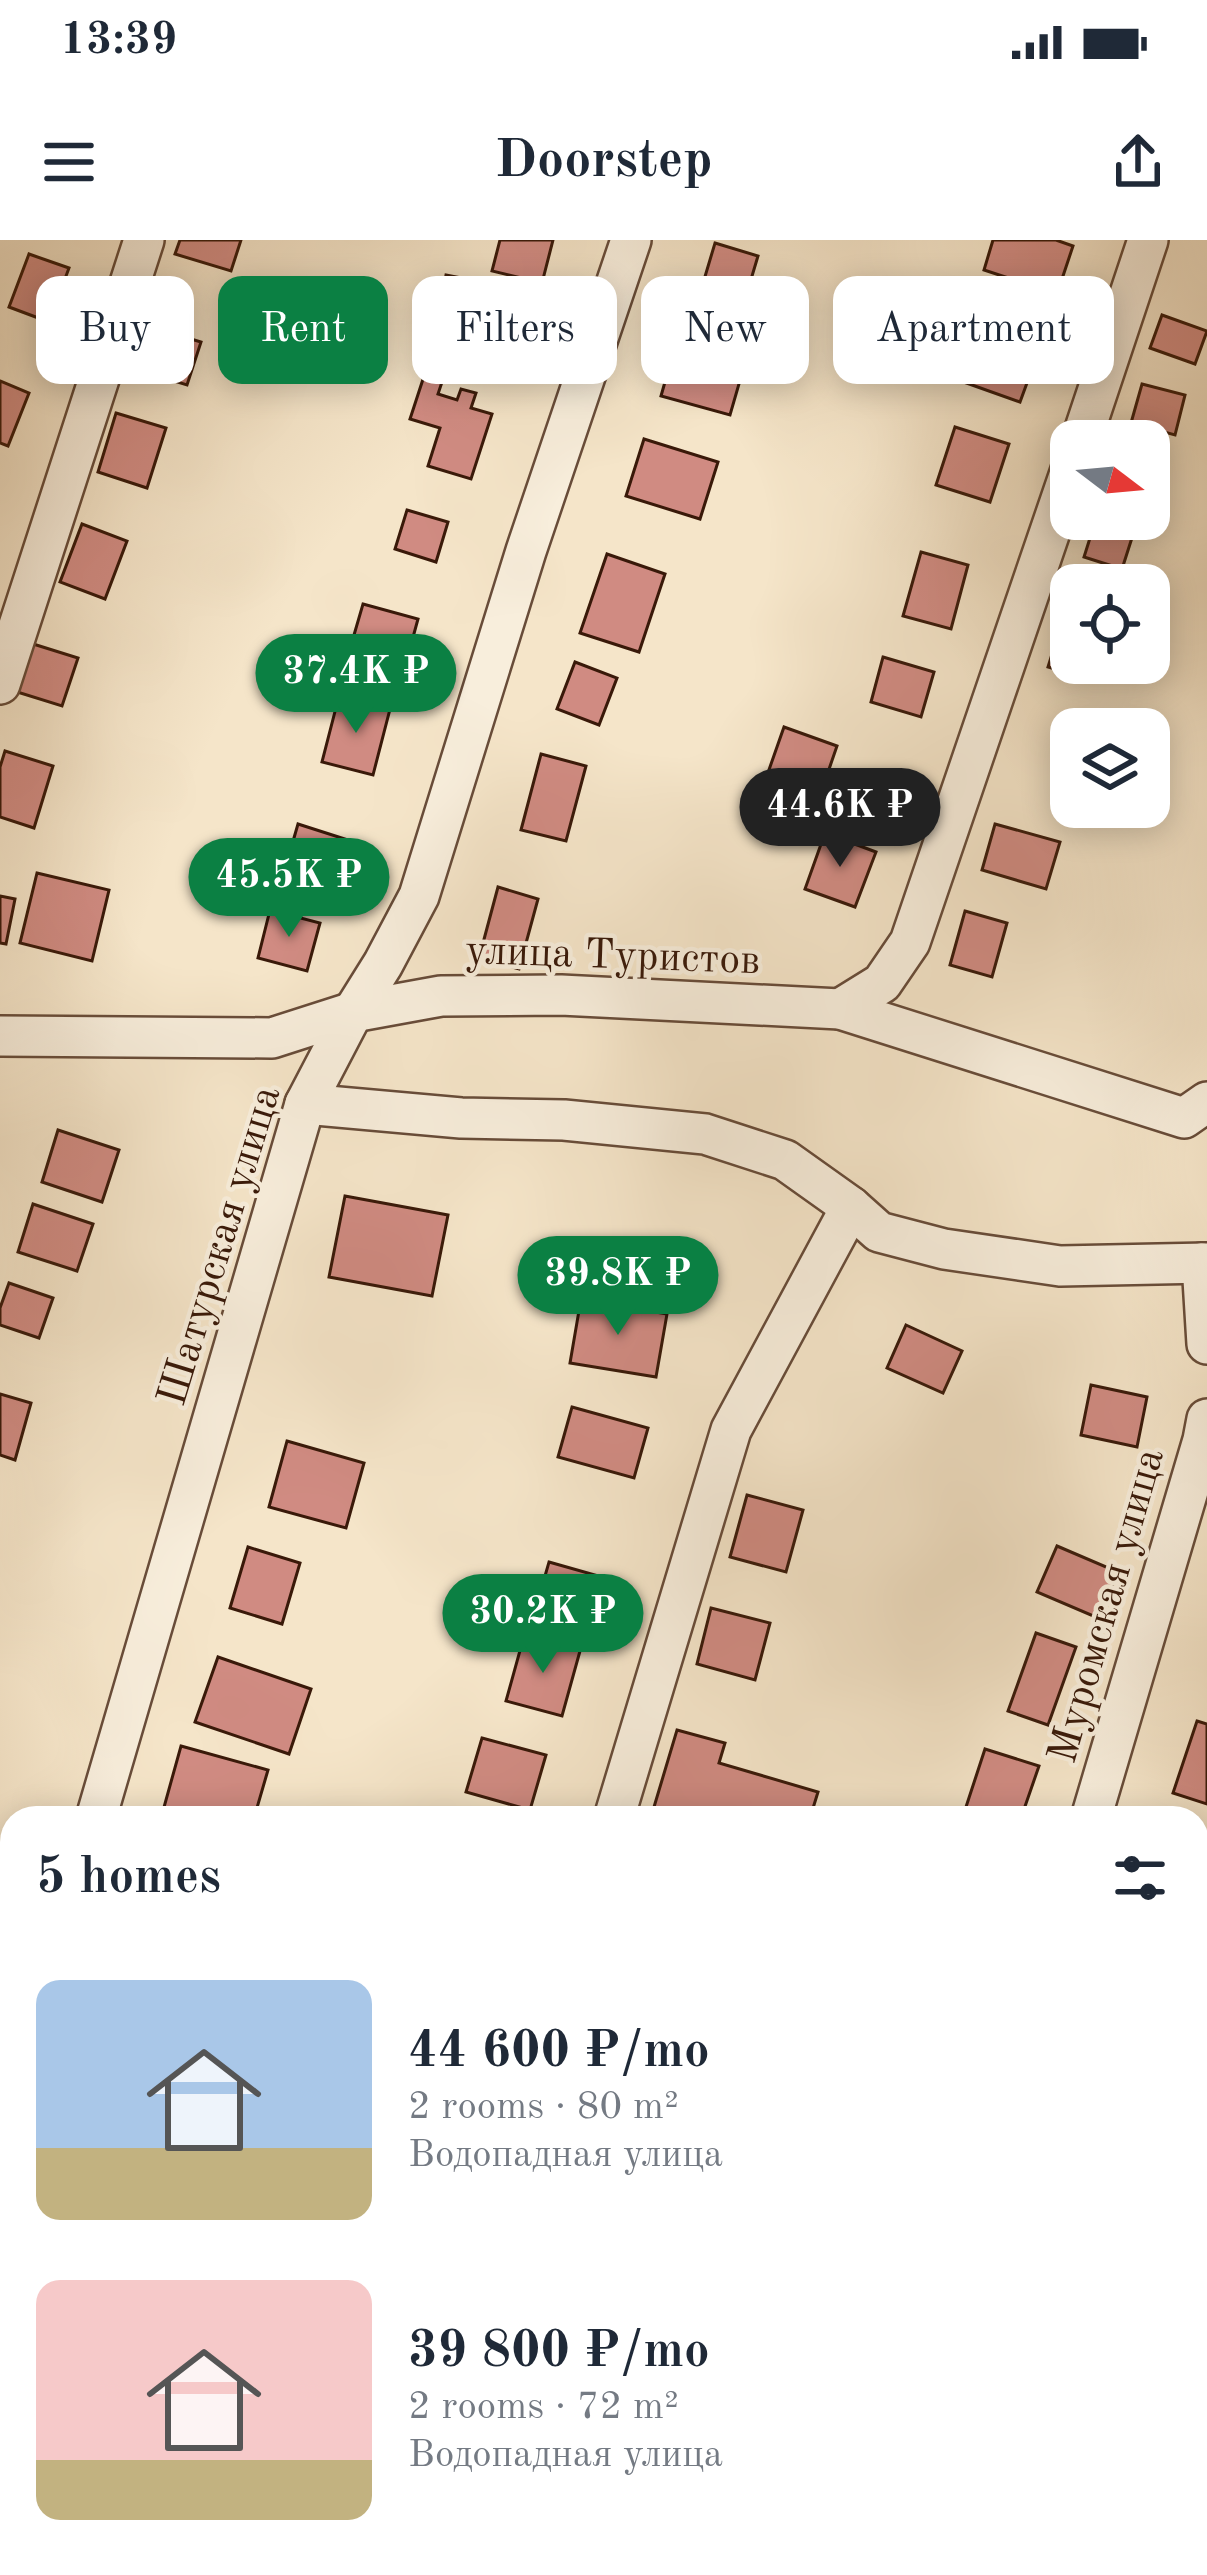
<!DOCTYPE html>
<meta charset="utf-8">
<style>
body{margin:0;font-family:"Old Standard TT",serif;background:#f6f6f7;color:#1f2937;height:100vh;display:flex;flex-direction:column;font-size:45px;white-space:nowrap}
*{box-sizing:border-box;margin:0}
p{font-size:39px;color:#747a83}
.icon{flex:none;width:66px;height:66px;fill:none;stroke:currentColor;stroke-width:2;stroke-linecap:round;stroke-linejoin:round}
.map{position:relative;flex:1;overflow:hidden}
.details{position:absolute;left:0px;top:1566px;width:1209px;height:771px;display:flex;flex-direction:column;background:#fff;border-radius:36px 36px 0 0;box-shadow:0 6px 30px #0003}
.details>*{flex:none}
.top-card{position:absolute;left:36px;top:36px;width:1137px;height:108px;display:flex;gap:24px}
.needle{width:78px;rotate:106deg}
.fabs{position:absolute;left:1050px;top:180px;display:grid;gap:24px}
.fabs a{display:grid;place-items:center;width:120px;height:120px;border-radius:24px;background:#fff;box-shadow:0 6px 30px #0003;font-size:60px}
.price{position:absolute;translate:-50% -102px;padding:0 27px;border-radius:42px;background:#0b8043;color:#fff;font-size:39px;line-height:78px;filter:drop-shadow(0 3px 6px #0008)}
.price::after{content:'';position:absolute;left:50%;top:72px;width:36px;height:27px;margin-left:-18px;background:inherit;clip-path:polygon(0 0,100% 0,50% 100%)}
.price.current{background:#222;color:#fff}
ul{padding:0;list-style:none}
li{display:flex;align-items:center;gap:36px;height:300px;padding:0 36px}
li span{display:grid;place-items:center;flex:none;width:336px;height:240px;border-radius:24px;color:#555}
li>.icon{margin-inline-start:auto}
span .icon{width:144px;height:144px;fill:#fffc;stroke-width:1}
li b{font-size:51px}
h2{display:flex;justify-content:space-between;align-items:center;height:144px;padding:0 36px;font-size:51px}
.pill{padding:0 42px;border-radius:24px;background:#fff;box-shadow:0 6px 30px #0003;font-size:42px;line-height:108px}
.pill.current{background:#0b8043;color:#fff}
.status{display:flex;justify-content:space-between;align-items:center;height:84px;padding:0 60px;background:#fff;direction:ltr}
.status svg{height:33px;fill:currentColor}
header{display:flex;justify-content:space-between;align-items:center;height:156px;padding:0 36px;background:#fff;font-size:54px;font-weight:600}
.map>svg:first-child{display:block}
.building{fill:#d08b82;stroke:#391909;stroke-width:3}
.lines{fill:none;stroke-linecap:round;stroke-linejoin:round}
.minor-casing{stroke:#684c39;stroke-width:44}
.minor{stroke:#f8eedc;stroke-width:39}
.labels{text-anchor:middle;stroke-width:9;stroke-linejoin:round;paint-order:stroke}
.street-label{font-size:42px;fill:#391909;stroke:#f8eedc}
</style>
<div class="status"><b>13:39</b><svg viewBox="0 0 49 12"><path d="M0 12V9h3v3zM5 12V6h3v6zM10 12V3h3v9zM15 12V0h3v12zM26 1h20v11H26zM47 4h2v5h-2z"/></svg></div>
<header><svg class="icon" aria-label="menu" viewBox="0 0 24 24"><path d="M4 6h16M4 12h16M4 18h16"/></svg>Doorstep<svg class="icon" aria-label="share" viewBox="0 0 24 24"><path d="M12 15V3M7 8l5-5 5 5M5 13v7h14v-7"/></svg></header>
<div class="map">
<svg width="1207" height="2335" viewBox="0 0 1207 2335">
<rect width="100%" height="100%" fill="#f5e5c9"/>
<filter id="stains"><feTurbulence type="fractalNoise" baseFrequency=".00167" numOctaves="4"/><feColorMatrix values="0 0 0 0 .2 0 0 0 0 .09 0 0 0 0 .02 0 0 0 .5 -.17"/></filter>
<radialGradient id="worn" r=".72"><stop offset=".6" stop-color="#630" stop-opacity="0"/><stop offset="1" stop-color="#630" stop-opacity=".3"/></radialGradient>
<g class="building">
<path d="M 180,0 L 241,0 L 231,31 L 175,14 Z"/>
<path d="M 500,0 L 553,0 L 542,43 L 492,31 Z"/>
<path d="M 993,0 L 1056,0 L 1073,6 L 1057,54 L 984,30 Z"/>
<path d="M 715,3 L 758,16 L 744,63 L 701,50 Z"/>
<path d="M 29,14 L 69,28 L 49,82 L 9,67 Z"/>
<path d="M 446,35 L 523,50 L 512,111 L 435,97 Z"/>
<path d="M 1162,75 L 1207,91 L 1195,124 L 1150,108 Z"/>
<path d="M 980,80 L 1042,102 L 1020,162 L 958,140 Z"/>
<path d="M 155,88 L 201,102 L 187,145 L 141,131 Z"/>
<path d="M 674,110 L 743,130 L 730,175 L 661,156 Z"/>
<path d="M 427,127 L 445,133 L 438,154 L 457,160 L 461,149 L 476,153 L 471,168 L 492,174 L 471,239 L 428,226 L 440,188 L 410,179 Z"/>
<path d="M 0,141 L 29,153 L 8,206 L 0,203 Z"/>
<path d="M 1142,144 L 1185,155 L 1175,195 L 1131,183 Z"/>
<path d="M 116,173 L 166,188 L 147,248 L 98,232 Z"/>
<path d="M 955,187 L 1009,204 L 990,262 L 936,245 Z"/>
<path d="M 644,199 L 718,222 L 700,279 L 626,256 Z"/>
<path d="M 407,270 L 448,282 L 436,322 L 395,309 Z"/>
<path d="M 1096,279 L 1138,279 L 1122,329 L 1084,317 Z"/>
<path d="M 82,284 L 127,301 L 105,359 L 60,342 Z"/>
<path d="M 921,312 L 968,325 L 951,389 L 903,376 Z"/>
<path d="M 607,314 L 665,334 L 639,412 L 580,393 Z"/>
<path d="M 1071,353 L 1071,423 L 1098,423 L 1092,440 L 1048,427 Z"/>
<path d="M 363,364 L 418,379 L 403,434 L 347,419 Z"/>
<path d="M 30,403 L 78,418 L 62,466 L 14,451 Z"/>
<path d="M 883,417 L 934,432 L 921,477 L 871,462 Z"/>
<path d="M 575,422 L 617,438 L 599,485 L 557,469 Z"/>
<path d="M 339,456 L 390,469 L 373,535 L 322,522 Z"/>
<path d="M 784,487 L 837,506 L 817,564 L 764,544 Z"/>
<path d="M 5,511 L 53,526 L 34,588 L 0,577 L 0,527 Z"/>
<path d="M 541,514 L 586,526 L 566,601 L 521,590 Z"/>
<path d="M 298,584 L 348,600 L 332,651 L 283,636 Z"/>
<path d="M 995,584 L 1060,602 L 1046,649 L 982,630 Z"/>
<path d="M 825,593 L 876,612 L 855,667 L 805,649 Z"/>
<path d="M 37,633 L 109,650 L 92,721 L 20,703 Z"/>
<path d="M 498,647 L 538,659 L 519,729 L 479,718 Z"/>
<path d="M 0,656 L 15,659 L 6,704 L 0,703 Z"/>
<path d="M 270,670 L 320,683 L 307,731 L 258,718 Z"/>
<path d="M 965,671 L 1007,683 L 992,737 L 950,725 Z"/>
<path d="M 58,890 L 119,910 L 102,962 L 42,942 Z"/>
<path d="M 345,956 L 448,975 L 432,1056 L 329,1037 Z"/>
<path d="M 33,964 L 93,984 L 77,1031 L 18,1012 Z"/>
<path d="M 9,1043 L 53,1058 L 39,1098 L 0,1085 L 0,1068 Z"/>
<path d="M 581,1059 L 667,1074 L 656,1137 L 570,1123 Z"/>
<path d="M 906,1085 L 962,1111 L 943,1153 L 887,1128 Z"/>
<path d="M 1091,1145 L 1147,1157 L 1137,1207 L 1081,1195 Z"/>
<path d="M 0,1154 L 31,1163 L 15,1220 L 0,1215 Z"/>
<path d="M 572,1167 L 648,1188 L 634,1238 L 558,1217 Z"/>
<path d="M 287,1201 L 364,1223 L 346,1288 L 269,1267 Z"/>
<path d="M 747,1255 L 803,1270 L 786,1332 L 730,1317 Z"/>
<path d="M 1057,1306 L 1118,1332 L 1098,1378 L 1037,1352 Z"/>
<path d="M 248,1307 L 300,1323 L 282,1384 L 230,1368 Z"/>
<path d="M 549,1322 L 595,1335 L 578,1394 L 532,1381 Z"/>
<path d="M 711,1368 L 770,1383 L 755,1440 L 697,1424 Z"/>
<path d="M 1036,1393 L 1076,1407 L 1048,1485 L 1008,1471 Z"/>
<path d="M 524,1396 L 580,1411 L 562,1476 L 506,1461 Z"/>
<path d="M 218,1417 L 311,1449 L 289,1514 L 195,1482 Z"/>
<path d="M 1197,1481 L 1207,1484 L 1207,1564 L 1173,1553 Z"/>
<path d="M 677,1490 L 725,1503 L 719,1523 L 818,1552 L 810,1578 L 692,1578 L 654,1567 Z"/>
<path d="M 482,1498 L 546,1515 L 530,1570 L 466,1552 Z"/>
<path d="M 181,1506 L 268,1530 L 254,1578 L 161,1578 Z"/>
<path d="M 985,1509 L 1039,1526 L 1021,1578 L 980,1578 L 964,1573 Z"/>
<path d="M 1197,1598 L 1207,1601 L 1207,1619 L 1197,1654 Z"/>
<path d="M 0,2162 L 12,2165 L 12,2216 L 0,2214 Z"/>
<path d="M 419,2325 L 474,2325 L 471,2335 L 415,2335 Z"/>
<path d="M 1114,2325 L 1172,2325 L 1169,2335 L 1111,2335 Z"/>
</g>
<g class="lines">
<defs>
<g id="minor">
<path d="M 1081,201 L 1148,0"/>
<path d="M 0,444 L 144,0"/>
<path d="M 840,769 L 882,743 L 910,702 L 1071,230"/>
<path d="M 0,796 L 272,798 L 353,772 L 441,756 L 561,755 L 840,769 L 1184,878 L 1207,862"/>
<path d="M 305,864 L 461,878 L 564,880 L 705,894 L 785,920 L 851,967 L 879,992 L 944,1009 L 1060,1026 L 1207,1023"/>
<path d="M 1202,1023 L 1207,1104"/>
<path d="M 96,1578 L 305,864 L 353,772 L 383,724 L 419,656 L 526,311 L 631,0"/>
<path d="M 614,1578 L 731,1190 L 851,967"/>
<path d="M 1091,1578 L 1203,1200 L 1207,1179"/>
<path d="M 0,1906 L 12,1865"/>
<path d="M 0,2093 L 12,2097"/>
<path d="M 765,2325 L 799,2335"/>
<path d="M 382,2335 L 385,2325"/>
<path d="M 868,2335 L 871,2325"/>
</g>
</defs>
<use href="#minor" class="minor-casing"/>
<use href="#minor" class="minor"/>
</g>
<g class="labels">
<g class="street-label">
<text transform="translate(613 713) rotate(2)" y="15">улица Туристов</text>
<text transform="translate(217 1005) rotate(-73)" y="15">Шатурская улица</text>
<text transform="translate(1104 1365) rotate(-74)" y="15">Муромская улица</text>
</g>
</g>
<rect width="100%" height="100%" filter="url(#stains)"/>
<rect width="100%" height="100%" fill="url(#worn)"/>
</svg>
<div class="fabs">
<a><svg class="needle" viewBox="-14 -14 28 28"><path d="M0-13l5 13h-10z" fill="#e53935"/><path d="M0 13l5-13h-10z" fill="#747a83"/></svg></a>
<a><svg class="icon" aria-label="locate" viewBox="0 0 24 24"><circle cx="12" cy="12" r="6"/><path d="M12 2v4M12 18v4M2 12h4M18 12h4"/></svg></a>
<a><svg class="icon" aria-label="layers" viewBox="0 0 24 24"><path d="M12 4l9 5-9 5-9-5zM3 14l9 5 9-5"/></svg></a>
</div>
<b class="price" style="left:356px;top:496px">37.4K ₽</b>
<b class="price current" style="left:840px;top:630px">44.6K ₽</b>
<b class="price" style="left:289px;top:700px">45.5K ₽</b>
<b class="price" style="left:618px;top:1098px">39.8K ₽</b>
<b class="price" style="left:543px;top:1436px">30.2K ₽</b>
<div class="top-card">
<a class="pill">Buy</a>
<a class="pill current">Rent</a>
<a class="pill">Filters</a>
<a class="pill">New</a>
<a class="pill">Apartment</a>
</div>
<section class="details">
<h2>5 homes<svg class="icon" aria-label="filters" viewBox="0 0 24 24"><path d="M4 7h16M4 17h16"/><circle cx="9" cy="7" r="2"/><circle cx="15" cy="17" r="2"/></svg></h2>
<ul>
<li><span style="background:linear-gradient(#a9c7e8 70%,#c2b280 0)"><svg class="icon" aria-label="home" viewBox="0 0 24 24"><path d="M3 11l9-7 9 7M6 9v11h12V9"/></svg></span><div><b>44 600 ₽/mo</b><p>2 rooms · 80 m²</p><p>Водопадная улица</p></div></li>
<li><span style="background:linear-gradient(#f6c9c9 75%,#c2b280 0)"><svg class="icon" aria-label="home" viewBox="0 0 24 24"><path d="M3 11l9-7 9 7M6 9v11h12V9"/></svg></span><div><b>39 800 ₽/mo</b><p>2 rooms · 72 m²</p><p>Водопадная улица</p></div></li>
</ul>
</section>
</div>
